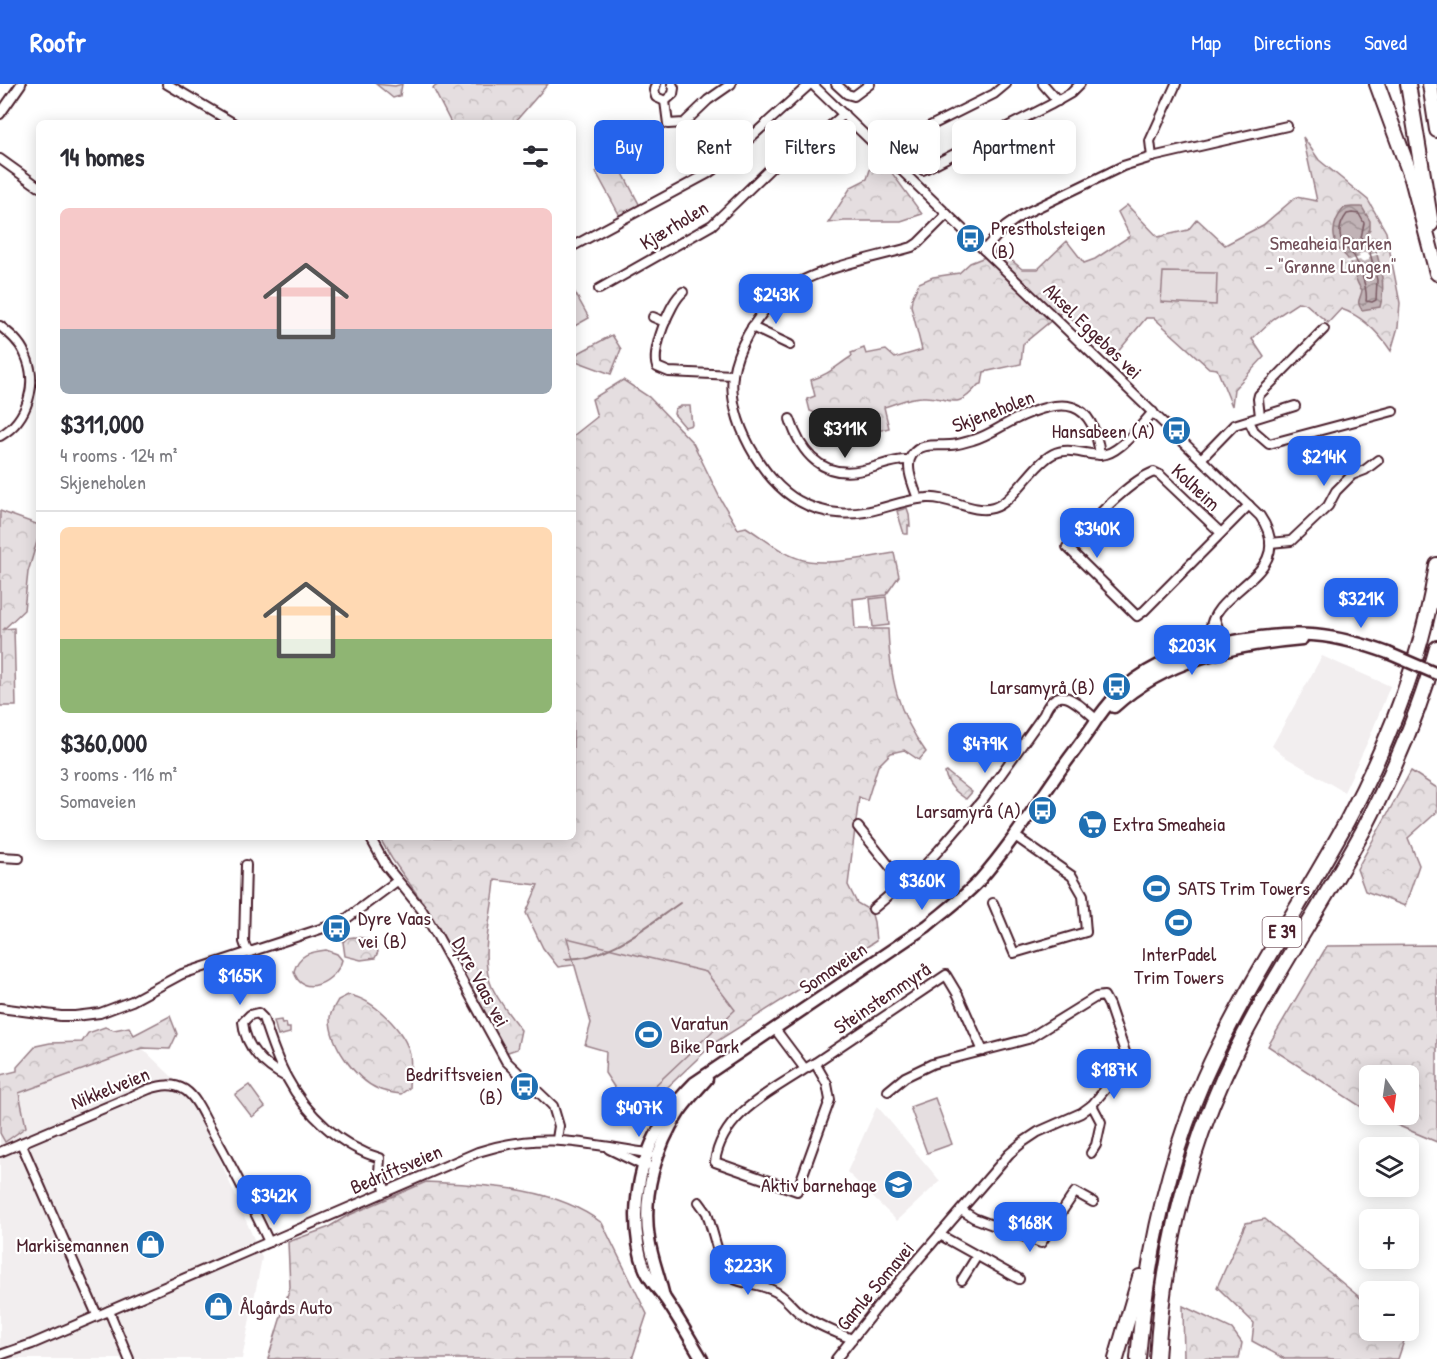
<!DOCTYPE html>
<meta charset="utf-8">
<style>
body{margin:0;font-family:"Patrick Hand",sans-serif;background:#f7f7f7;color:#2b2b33;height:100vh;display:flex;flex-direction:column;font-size:22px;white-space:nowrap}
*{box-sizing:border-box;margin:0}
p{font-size:20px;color:#7c7c81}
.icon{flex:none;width:33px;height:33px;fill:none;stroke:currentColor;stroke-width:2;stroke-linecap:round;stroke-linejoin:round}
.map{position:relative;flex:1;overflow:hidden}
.details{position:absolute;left:36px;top:36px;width:540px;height:720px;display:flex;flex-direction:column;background:#fff;border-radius:9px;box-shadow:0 3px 15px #0003}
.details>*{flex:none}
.hud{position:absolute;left:594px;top:36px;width:570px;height:54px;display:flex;gap:12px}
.needle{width:39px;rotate:167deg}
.buttons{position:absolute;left:1359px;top:981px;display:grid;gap:12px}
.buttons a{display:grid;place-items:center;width:60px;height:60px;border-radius:9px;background:#fff;box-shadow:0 3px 15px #0003;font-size:30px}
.price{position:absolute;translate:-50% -51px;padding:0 14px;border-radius:12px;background:#2563eb;color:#fff;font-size:20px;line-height:39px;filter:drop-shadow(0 2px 3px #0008)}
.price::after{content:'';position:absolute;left:50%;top:36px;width:18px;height:14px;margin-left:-9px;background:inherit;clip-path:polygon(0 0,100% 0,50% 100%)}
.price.current{background:#222;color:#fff}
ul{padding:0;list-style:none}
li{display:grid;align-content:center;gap:12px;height:318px;padding:0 24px}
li+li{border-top:2px solid #e1e1e2}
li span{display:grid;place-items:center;height:186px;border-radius:9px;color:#555}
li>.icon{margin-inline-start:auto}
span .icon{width:108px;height:108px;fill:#fffc;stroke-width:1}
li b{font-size:26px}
h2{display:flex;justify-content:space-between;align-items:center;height:72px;padding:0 24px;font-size:26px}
.tag{padding:0 21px;border-radius:9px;background:#fff;box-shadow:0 3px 15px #0003;font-size:21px;line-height:54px}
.tag.current{background:#2563eb;color:#fff}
header{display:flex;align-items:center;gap:36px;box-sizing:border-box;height:84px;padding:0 30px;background:#2563eb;color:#fff}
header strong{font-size:28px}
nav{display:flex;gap:33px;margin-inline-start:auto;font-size:21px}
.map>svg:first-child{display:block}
.built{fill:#f2eeef}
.grass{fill:url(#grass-tufts);stroke:#987e86;stroke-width:1.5}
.forest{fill:url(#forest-crowns);stroke:#987e86;stroke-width:1.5}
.pitch{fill:#e5dee0;stroke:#987e86;stroke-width:1.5}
.water{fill:url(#water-waves);stroke:#91787e;stroke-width:1.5}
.pier{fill:#fff}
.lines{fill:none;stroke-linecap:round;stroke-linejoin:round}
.shore{stroke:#7a5a63;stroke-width:1.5}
.stream{stroke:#91787e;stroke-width:2}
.street-casing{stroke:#4a1f2b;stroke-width:12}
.secondary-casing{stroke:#4a1f2b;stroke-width:15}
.highway-casing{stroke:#4a1f2b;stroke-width:18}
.street{stroke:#fff;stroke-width:8}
.secondary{stroke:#fff;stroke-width:10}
.highway{stroke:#fff;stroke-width:14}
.secondary-bridge-casing{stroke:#4a1f2b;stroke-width:15;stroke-linecap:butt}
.secondary-bridge{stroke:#fff;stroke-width:10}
.labels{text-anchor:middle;stroke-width:4.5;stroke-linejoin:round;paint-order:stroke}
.shield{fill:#fff;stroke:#80626b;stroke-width:1.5}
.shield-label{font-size:18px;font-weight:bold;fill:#4a1f2b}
.street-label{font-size:20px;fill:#4a1f2b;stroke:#fff}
.poi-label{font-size:20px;fill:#4a1f2b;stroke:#fff;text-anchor:start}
.park-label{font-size:20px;fill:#714f58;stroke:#fff}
</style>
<header>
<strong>Roofr</strong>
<nav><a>Map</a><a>Directions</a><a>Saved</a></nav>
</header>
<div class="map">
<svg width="1437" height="1275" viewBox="0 0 1437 1275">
<defs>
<pattern id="grass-tufts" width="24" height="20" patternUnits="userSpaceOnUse" patternTransform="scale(1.5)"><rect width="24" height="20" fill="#e5dee0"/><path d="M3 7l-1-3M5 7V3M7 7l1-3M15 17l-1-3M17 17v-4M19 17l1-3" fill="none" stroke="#c6bec0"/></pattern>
<pattern id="forest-crowns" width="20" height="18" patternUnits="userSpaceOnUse" patternTransform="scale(1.5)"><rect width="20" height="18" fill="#e5dee0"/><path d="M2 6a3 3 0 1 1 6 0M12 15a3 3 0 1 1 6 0" fill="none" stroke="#c6bec0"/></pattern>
<pattern id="water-waves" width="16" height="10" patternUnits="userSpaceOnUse" patternTransform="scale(1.5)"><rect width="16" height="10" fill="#c1b3b6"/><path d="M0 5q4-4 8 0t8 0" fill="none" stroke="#9f9194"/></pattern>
</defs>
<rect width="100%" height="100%" fill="#fff"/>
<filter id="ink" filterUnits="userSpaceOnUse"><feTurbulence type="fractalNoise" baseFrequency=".0167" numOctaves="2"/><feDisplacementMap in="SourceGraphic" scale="12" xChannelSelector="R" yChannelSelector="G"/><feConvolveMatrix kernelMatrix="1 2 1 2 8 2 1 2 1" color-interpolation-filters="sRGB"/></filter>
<g filter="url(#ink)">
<g class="built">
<path d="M 1322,572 L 1390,602 L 1369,655 L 1344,708 L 1282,671 L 1272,662 Z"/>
<path d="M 142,964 L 193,1013 L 262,1174 L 242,1275 L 0,1275 L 0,1049 L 4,1058 L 19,1010 Z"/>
<path d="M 877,1022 L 940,1097 L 897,1137 L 847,1088 Z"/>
</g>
<path class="grass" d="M 376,0 L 395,2 L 402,0 L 400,12 L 393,14 Z"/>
<g class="forest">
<path d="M 439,0 L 548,0 L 514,39 L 451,39 L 433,4 Z"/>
<path d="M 702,42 L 711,51 L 724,68 L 716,79 L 701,87 L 683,55 Z"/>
<path d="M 1303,53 L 1319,76 L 1368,116 L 1386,148 L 1400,219 L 1398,243 L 1391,267 C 1378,248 1363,232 1341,225 L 1328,239 L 1306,220 L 1299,218 L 1273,235 L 1252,255 L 1264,273 L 1234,305 L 1232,322 L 1217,285 L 1209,284 L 1154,234 L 1146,234 L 1112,275 L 1063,227 L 1023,260 L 1021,280 L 984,288 L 982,300 L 978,301 C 954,330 950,311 922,313 C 909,313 895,320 884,323 L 889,344 L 847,355 L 828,348 L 824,332 L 810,327 L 807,315 L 815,312 L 811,296 C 830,290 836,282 852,272 L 851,269 L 864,264 L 866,270 L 886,266 L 895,274 L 922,266 L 911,222 L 912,214 L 919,199 L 933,193 L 959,189 L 970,179 L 985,173 L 997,164 L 1022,185 L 1038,185 L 1067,157 L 1084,179 L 1095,175 L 1130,152 L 1118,128 L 1127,121 L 1158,153 L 1188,146 L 1197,135 L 1225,161 L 1263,141 L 1296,113 L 1317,117 Z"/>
<path d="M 874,73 L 884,78 L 922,130 L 901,137 L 844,137 L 828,139 L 851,103 L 867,95 Z"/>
<path d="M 615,74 L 640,122 L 620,132 L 596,88 Z"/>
<path d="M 612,251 L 621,265 L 611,290 L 573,276 L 573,272 Z"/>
<path d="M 623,296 L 649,313 L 693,359 L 721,416 L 738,445 L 746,443 C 765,455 785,473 808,477 C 831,481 871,473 894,469 L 899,492 L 886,511 L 853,515 L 855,545 L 888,545 C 890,594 897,628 926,668 L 919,676 L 904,666 L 891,669 L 878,682 L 867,717 L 859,713 L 848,801 L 857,819 L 871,827 L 874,838 L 876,857 L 714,959 L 633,1036 L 607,1037 L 604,1024 L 620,1019 L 612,975 L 581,880 L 558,883 L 543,864 L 526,829 L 538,801 L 495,796 C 493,828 478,873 492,903 C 499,918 511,933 521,946 L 517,965 L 505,969 L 426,823 L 392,775 L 379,753 L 573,753 L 573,352 L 597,333 L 592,315 Z"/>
<path d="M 681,322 L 690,322 L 692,341 L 685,343 L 674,330 L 675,325 Z"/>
<path d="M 907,424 L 909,430 L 910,442 L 908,441 L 908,450 L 904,450 L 897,427 Z"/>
<path d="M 0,427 L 39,441 L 39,451 L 28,488 L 24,526 L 4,545 L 14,544 L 16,622 L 0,622 Z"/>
<path d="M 1411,687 L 1437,704 L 1437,728 L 1408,754 L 1419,781 L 1405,822 L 1365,807 L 1357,785 Z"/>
<path d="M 947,688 L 972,708 L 966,715 C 956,708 948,702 945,689 Z"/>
<path d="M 354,853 L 364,854 L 376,861 L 378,868 L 375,874 L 361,876 L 345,872 L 343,858 L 347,854 Z"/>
<path d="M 1437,861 L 1437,1058 L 1373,1031 L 1408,1030 L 1408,992 L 1370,992 L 1369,1028 L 1268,962 L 1327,862 Z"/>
<path d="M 348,911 C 372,914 405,946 410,971 C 412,981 409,994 409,1004 L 401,1010 C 393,1009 385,1008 378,1005 C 355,995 329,959 330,933 C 331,927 335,921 338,916 Z"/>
<path d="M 170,932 L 177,950 L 170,965 L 142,964 L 19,1009 L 26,1043 L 5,1058 L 0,1049 L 0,991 L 17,987 L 17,983 L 36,962 L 50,959 L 82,958 L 88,949 L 105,943 L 114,946 L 129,943 L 134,951 Z"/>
<path d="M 281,936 L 282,940 L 286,939 L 287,944 L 290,944 L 290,949 L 278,952 L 274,937 Z"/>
<path d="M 426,1098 C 486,1101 553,1102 602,1139 L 647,1230 L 632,1275 L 268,1275 L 290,1203 L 288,1158 L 327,1144 L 347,1132 Z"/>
<path d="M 1265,1135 L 1369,1221 L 1370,1246 L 1400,1247 L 1406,1251 L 1398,1275 L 1285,1275 L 1252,1257 L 1254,1239 L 1217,1203 L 1246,1139 Z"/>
<path d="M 1183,1222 L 1232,1245 L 1242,1259 L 1239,1275 L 1184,1275 Z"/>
</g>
<g class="pitch">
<path d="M 1163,188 L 1217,189 L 1216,221 L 1161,218 Z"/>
<path d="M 573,205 L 589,234 L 573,243 Z"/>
<path d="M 886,513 L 889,541 L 873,543 L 870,515 Z"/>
<path d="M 567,854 L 706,888 L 735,926 L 629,1026 L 605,989 L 606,967 L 585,961 L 591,939 Z"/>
<path d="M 326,866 L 337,870 L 342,876 C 337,897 301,916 294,887 C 299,870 310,868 326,866 Z"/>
<path d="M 249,1001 L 265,1023 L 252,1033 L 235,1011 Z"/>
<path d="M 935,1014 L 952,1060 L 927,1069 L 910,1023 Z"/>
</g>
<path class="water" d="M 1352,123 L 1362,123 L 1370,137 L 1370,145 L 1367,149 L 1367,153 L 1373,156 C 1379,178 1387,200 1380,223 L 1362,226 C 1355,217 1361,215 1362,206 C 1354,197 1355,185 1348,175 C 1346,171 1341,169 1338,164 C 1330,149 1334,136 1344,124 Z"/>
<path class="pier" d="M 1367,168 L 1368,171 L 1379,168 L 1380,170 L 1369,173 L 1369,176 L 1362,178 L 1360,176 L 1347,179 L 1346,177 L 1360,173 L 1359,170 Z"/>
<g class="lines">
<path class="shore" d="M 1352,129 L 1359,130 L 1364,139 L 1361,154 L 1368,161 L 1377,196 L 1376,216 L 1372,218 L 1366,217 C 1368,206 1360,183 1354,172 C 1351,168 1346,165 1344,161 C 1337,150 1340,139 1347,130 Z"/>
<path class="stream" d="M 565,875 C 609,875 645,843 680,819"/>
<defs>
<g id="street">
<path d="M 167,0 L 233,39"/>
<path d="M 656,0 L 654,6 L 656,13 L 665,17 L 673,10 L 674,4 L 672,0"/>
<path d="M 812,0 L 1260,432 C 1300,491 1212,503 1210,548 C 1210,555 1211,561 1215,566"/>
<path d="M 836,0 L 847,10 L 854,12 L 870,0"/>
<path d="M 1043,0 L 1058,17"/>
<path d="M 665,17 L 668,40 L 684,39 L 708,16 L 731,0"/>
<path d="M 0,30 L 21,0"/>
<path d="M 898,58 L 994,10 L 1006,0"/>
<path d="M 1152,73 L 1150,57 L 1176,0"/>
<path d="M 0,75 L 39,103"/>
<path d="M 923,86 L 1050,21 L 1071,9 L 1080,0"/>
<path d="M 947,130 L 918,159 L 912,163 C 871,175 803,186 774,216 C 755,235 737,264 733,291 C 727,334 762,397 799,417 C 811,424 825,428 838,429 C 870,433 896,416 927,414 C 949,412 973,430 993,424 C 1014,418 1032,381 1053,370 C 1071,361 1088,374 1106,370 C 1122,366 1142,340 1153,328"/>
<path d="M 575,161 L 707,90 L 720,81 L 810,0"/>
<path d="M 984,166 L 1005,143 L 1022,131 L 1123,82 L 1152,73 L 1287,42"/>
<path d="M 599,205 L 712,141 L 773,82 L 793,67 L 814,56 L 844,30"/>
<path d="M 683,208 C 670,218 651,267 657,283 L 669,288 L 733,291"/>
<path d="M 653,233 L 665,238"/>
<path d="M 0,242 C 10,250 20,258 25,270 C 39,299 28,336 0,352"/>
<path d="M 752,243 L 790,261"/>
<path d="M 1260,332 L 1258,315 L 1259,311 L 1324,245"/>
<path d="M 790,335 C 801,370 823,395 863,386 C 878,383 893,375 909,376"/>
<path d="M 1249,337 L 1254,347 L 1269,360 L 1393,327"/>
<path d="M 1202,374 L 1234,341 L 1295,322"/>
<path d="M 918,415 C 914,403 904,382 912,371 C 921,358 937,362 950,361 C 958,361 965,358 973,356 C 990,351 1002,341 1018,334 C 1063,313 1093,314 1100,371"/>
<path d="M 1221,449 L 1160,391 L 1154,388 C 1127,398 1088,442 1067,463 L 1137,532 L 1144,527 L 1249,421"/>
<path d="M 1270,459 L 1291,457 L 1328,422 L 1336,407 L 1352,391 L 1365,386 L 1378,376"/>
<path d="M 1215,535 L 1219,547 L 1221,562"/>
<path d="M 858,743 L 904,800"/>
<path d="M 370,753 L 386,782 L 422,826 L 438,853 L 506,977 L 553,1022 L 559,1042 L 557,1055"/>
<path d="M 0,773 L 19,774"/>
<path d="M 246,781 L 244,858 L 248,869"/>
<path d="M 993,819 L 1014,869 L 1086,848 L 1083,811 L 1072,792 L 1015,752"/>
<path d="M 873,825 L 926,780 L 939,766 L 984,714 L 1044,630 C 1058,596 1078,620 1097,636"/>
<path d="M 0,924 L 61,932 L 75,932 L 100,929 L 132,917 L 182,890 L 342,838 L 397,797"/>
<path d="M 775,945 L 805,985 C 770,1008 721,1031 715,1078 L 797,1107 L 830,1016 L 827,1000 L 815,979 L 805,985"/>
<path d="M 815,979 L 946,891 L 958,911 L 983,967"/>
<path d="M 286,993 C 265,982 245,964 243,938 L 250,931 L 258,929 L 263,934 C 270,954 276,975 287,994 C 306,1030 341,1063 380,1074 L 379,1089 L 386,1107"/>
<path d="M 21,1059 L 97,1231"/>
<path d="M 609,1065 L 642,1081 L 647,1081"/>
<path d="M 0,1068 L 149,1005 C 162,1001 173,999 185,1006 C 197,1014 204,1033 211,1045 C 232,1082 251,1120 269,1158"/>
<path d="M 1091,1069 L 1096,1061 L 1101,1038 L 1092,1021"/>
<path d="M 699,1118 L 707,1129 L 724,1188 C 737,1201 756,1198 772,1206 C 785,1211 791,1223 801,1230 C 816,1241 835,1248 852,1255"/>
<path d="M 961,1126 L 974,1134 L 1041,1159 L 1075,1108 L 1093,1118"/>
<path d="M 940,1151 L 1019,1195"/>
<path d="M 962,1196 L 977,1172"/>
<path d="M 109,1227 L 129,1275"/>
<path d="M 0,1271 L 32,1260 L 478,1068 C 542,1047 583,1059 647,1069 L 649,1071"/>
<path d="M 836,1275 L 879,1221 L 1009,1070 L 1023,1058 L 1038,1048 L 1081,1029 L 1092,1021 L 1124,983 L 1127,977 L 1126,971 L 1109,921 L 1104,912 L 1096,913 L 1028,955 L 932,980 L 905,993 L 888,1007"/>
</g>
<g id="secondary">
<path d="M 1114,623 C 1165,576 1234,561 1302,555"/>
<path d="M 664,1213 C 660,1194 652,1175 649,1155 C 642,1111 656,1063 680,1027 C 688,1016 698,1005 707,995"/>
<path d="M 702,1275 C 690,1255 679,1235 666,1216 C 659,1205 650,1198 645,1185 C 638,1168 636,1149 636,1131 C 637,1079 657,1036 694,999 L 927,842 C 945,827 963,814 979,797 C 1008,764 1032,727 1057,691 C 1070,672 1085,654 1097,635 C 1105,624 1113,613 1124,604 C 1157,576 1198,563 1240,556 C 1298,546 1333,549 1388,569"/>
</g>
<g id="highway">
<path d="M 1377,0 L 1412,95 L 1437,189"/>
<path d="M 1408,0 L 1431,140"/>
<path d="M 1430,0 L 1437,46"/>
<path d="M 1116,1275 L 1140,1193"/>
<path d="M 1138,1275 C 1146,1178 1165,1084 1204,994 C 1244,904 1300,823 1347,737 C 1389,658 1423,570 1437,481"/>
<path d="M 1157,1275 C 1163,1167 1189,1062 1237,965 C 1275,889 1324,819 1364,745 C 1394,687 1420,626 1437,564"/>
</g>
</defs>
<use href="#street" class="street-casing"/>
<use href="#secondary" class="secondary-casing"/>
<use href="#highway" class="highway-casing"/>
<use href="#street" class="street"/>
<use href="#secondary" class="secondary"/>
<use href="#highway" class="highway"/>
<defs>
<path id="secondary-bridge" d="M 1388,569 L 1437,590"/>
</defs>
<use href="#secondary-bridge" class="secondary-bridge-casing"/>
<use href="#secondary-bridge" class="secondary-bridge"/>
</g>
</g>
<defs>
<symbol id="bus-disc" viewBox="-11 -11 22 22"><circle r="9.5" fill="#1f6fb2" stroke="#fff"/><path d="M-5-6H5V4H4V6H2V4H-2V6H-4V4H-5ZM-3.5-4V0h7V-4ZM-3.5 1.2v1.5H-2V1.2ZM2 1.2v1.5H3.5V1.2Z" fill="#fff"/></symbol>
<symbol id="supermarket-disc" viewBox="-11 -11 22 22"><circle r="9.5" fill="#1f6fb2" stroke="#fff"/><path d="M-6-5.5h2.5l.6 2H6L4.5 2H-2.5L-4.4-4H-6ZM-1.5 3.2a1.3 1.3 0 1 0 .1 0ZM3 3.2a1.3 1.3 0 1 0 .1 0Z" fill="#fff"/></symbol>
<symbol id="stadium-disc" viewBox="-11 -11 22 22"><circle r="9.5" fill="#1f6fb2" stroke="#fff"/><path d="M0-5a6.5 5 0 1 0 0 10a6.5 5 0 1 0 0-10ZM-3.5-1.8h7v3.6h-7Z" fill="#fff"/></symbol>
<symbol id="school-disc" viewBox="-11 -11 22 22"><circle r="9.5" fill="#1f6fb2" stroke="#fff"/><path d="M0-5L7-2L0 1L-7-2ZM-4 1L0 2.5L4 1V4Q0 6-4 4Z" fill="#fff"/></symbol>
<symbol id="shop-disc" viewBox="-11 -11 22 22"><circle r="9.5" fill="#1f6fb2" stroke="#fff"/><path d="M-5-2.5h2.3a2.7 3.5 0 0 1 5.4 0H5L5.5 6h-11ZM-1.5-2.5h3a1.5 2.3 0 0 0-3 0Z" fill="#fff"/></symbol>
</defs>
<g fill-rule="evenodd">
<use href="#bus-disc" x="954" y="138" width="33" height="33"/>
<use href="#bus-disc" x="1160" y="330" width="33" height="33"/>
<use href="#bus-disc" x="1100" y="586" width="33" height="33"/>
<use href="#bus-disc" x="1026" y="710" width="33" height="33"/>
<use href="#supermarket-disc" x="1076" y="724" width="33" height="33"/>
<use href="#stadium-disc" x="1140" y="788" width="33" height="33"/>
<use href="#stadium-disc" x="1162" y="822" width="33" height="33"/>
<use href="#bus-disc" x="320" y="828" width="33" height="33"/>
<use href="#stadium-disc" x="632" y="934" width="33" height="33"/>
<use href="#bus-disc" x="508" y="986" width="33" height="33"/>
<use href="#school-disc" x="882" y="1084" width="33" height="33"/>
<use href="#shop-disc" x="134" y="1144" width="33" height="33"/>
<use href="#shop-disc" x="202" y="1206" width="33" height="33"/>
</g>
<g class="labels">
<rect class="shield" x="1262.5" y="833" width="39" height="30" rx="4.5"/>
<g class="shield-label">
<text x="1282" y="854">E 39</text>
</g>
<g class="street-label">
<text transform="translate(674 141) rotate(-31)" y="7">Kjærholen</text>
<text transform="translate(1093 247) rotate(44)" y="7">Aksel Eggebøs vei</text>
<text transform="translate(993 327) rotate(-21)" y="7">Skjeneholen</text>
<text transform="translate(1196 403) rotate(43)" y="7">Kolheim</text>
<text transform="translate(833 884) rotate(-34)" y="7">Somaveien</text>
<text transform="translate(481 898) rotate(62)" y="7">Dyre Vaas vei</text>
<text transform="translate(882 914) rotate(-34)" y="7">Steinstemmyrå</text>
<text transform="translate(110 1004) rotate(-22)" y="7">Nikkelveien</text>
<text transform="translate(396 1085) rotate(-23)" y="7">Bedriftsveien</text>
<text transform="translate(875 1202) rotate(-50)" y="7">Gamle Somavei</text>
</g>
<g class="poi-label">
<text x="991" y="151">Prestholsteigen<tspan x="991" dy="23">(B)</tspan></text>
<text x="1155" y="354" text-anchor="end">Hansabeen (A)</text>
<text x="1095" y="610" text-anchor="end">Larsamyrå (B)</text>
<text x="1021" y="734" text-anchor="end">Larsamyrå (A)</text>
<text x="1113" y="747">Extra Smeaheia</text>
<text x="1178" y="811">SATS Trim Towers</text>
<text x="358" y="841">Dyre Vaas<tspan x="358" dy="23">vei (B)</tspan></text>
<text x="1179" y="877" text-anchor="middle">InterPadel<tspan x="1179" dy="23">Trim Towers</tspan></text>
<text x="670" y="946">Varatun<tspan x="670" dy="23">Bike Park</tspan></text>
<text x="503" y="997" text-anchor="end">Bedriftsveien<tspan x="503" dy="23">(B)</tspan></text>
<text x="877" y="1108" text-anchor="end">Aktiv barnehage</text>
<text x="129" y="1168" text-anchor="end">Markisemannen</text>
<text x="240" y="1230">Ålgårds Auto</text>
</g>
<g class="park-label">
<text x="1331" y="166">Smeaheia Parken<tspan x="1331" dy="23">- "Grønne Lungen"</tspan></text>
</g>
</g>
</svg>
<div class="buttons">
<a><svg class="needle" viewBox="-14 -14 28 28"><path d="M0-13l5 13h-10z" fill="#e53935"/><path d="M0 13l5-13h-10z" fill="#7c7c81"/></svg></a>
<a><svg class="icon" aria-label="layers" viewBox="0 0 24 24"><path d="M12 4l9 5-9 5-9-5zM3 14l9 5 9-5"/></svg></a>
<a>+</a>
<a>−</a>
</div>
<b class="price" style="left:776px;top:241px">$243K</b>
<b class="price current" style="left:845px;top:375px">$311K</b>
<b class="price" style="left:1324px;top:403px">$214K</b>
<b class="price" style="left:1097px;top:475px">$340K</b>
<b class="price" style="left:1361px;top:545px">$321K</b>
<b class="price" style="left:1192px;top:592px">$203K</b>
<b class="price" style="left:985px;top:690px">$479K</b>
<b class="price" style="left:922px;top:827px">$360K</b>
<b class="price" style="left:240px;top:922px">$165K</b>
<b class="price" style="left:1114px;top:1016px">$187K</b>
<b class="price" style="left:639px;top:1054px">$407K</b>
<b class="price" style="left:274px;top:1142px">$342K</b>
<b class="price" style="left:1030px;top:1169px">$168K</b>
<b class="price" style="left:748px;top:1212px">$223K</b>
<div class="hud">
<a class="tag current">Buy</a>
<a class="tag">Rent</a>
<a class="tag">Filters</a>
<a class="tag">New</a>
<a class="tag">Apartment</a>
</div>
<section class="details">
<h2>14 homes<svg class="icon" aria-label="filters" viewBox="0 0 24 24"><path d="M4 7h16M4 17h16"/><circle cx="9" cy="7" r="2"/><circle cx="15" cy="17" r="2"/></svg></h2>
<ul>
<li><span style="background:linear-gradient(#f6c9c9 65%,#9aa5b1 0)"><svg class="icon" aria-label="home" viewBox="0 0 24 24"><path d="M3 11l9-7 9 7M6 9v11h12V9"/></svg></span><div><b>$311,000</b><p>4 rooms · 124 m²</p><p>Skjeneholen</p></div></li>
<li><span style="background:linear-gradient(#ffd9b3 60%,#8fb573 0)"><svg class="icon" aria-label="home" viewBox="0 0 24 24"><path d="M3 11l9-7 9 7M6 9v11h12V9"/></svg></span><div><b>$360,000</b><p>3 rooms · 116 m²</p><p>Somaveien</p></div></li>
</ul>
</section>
</div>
